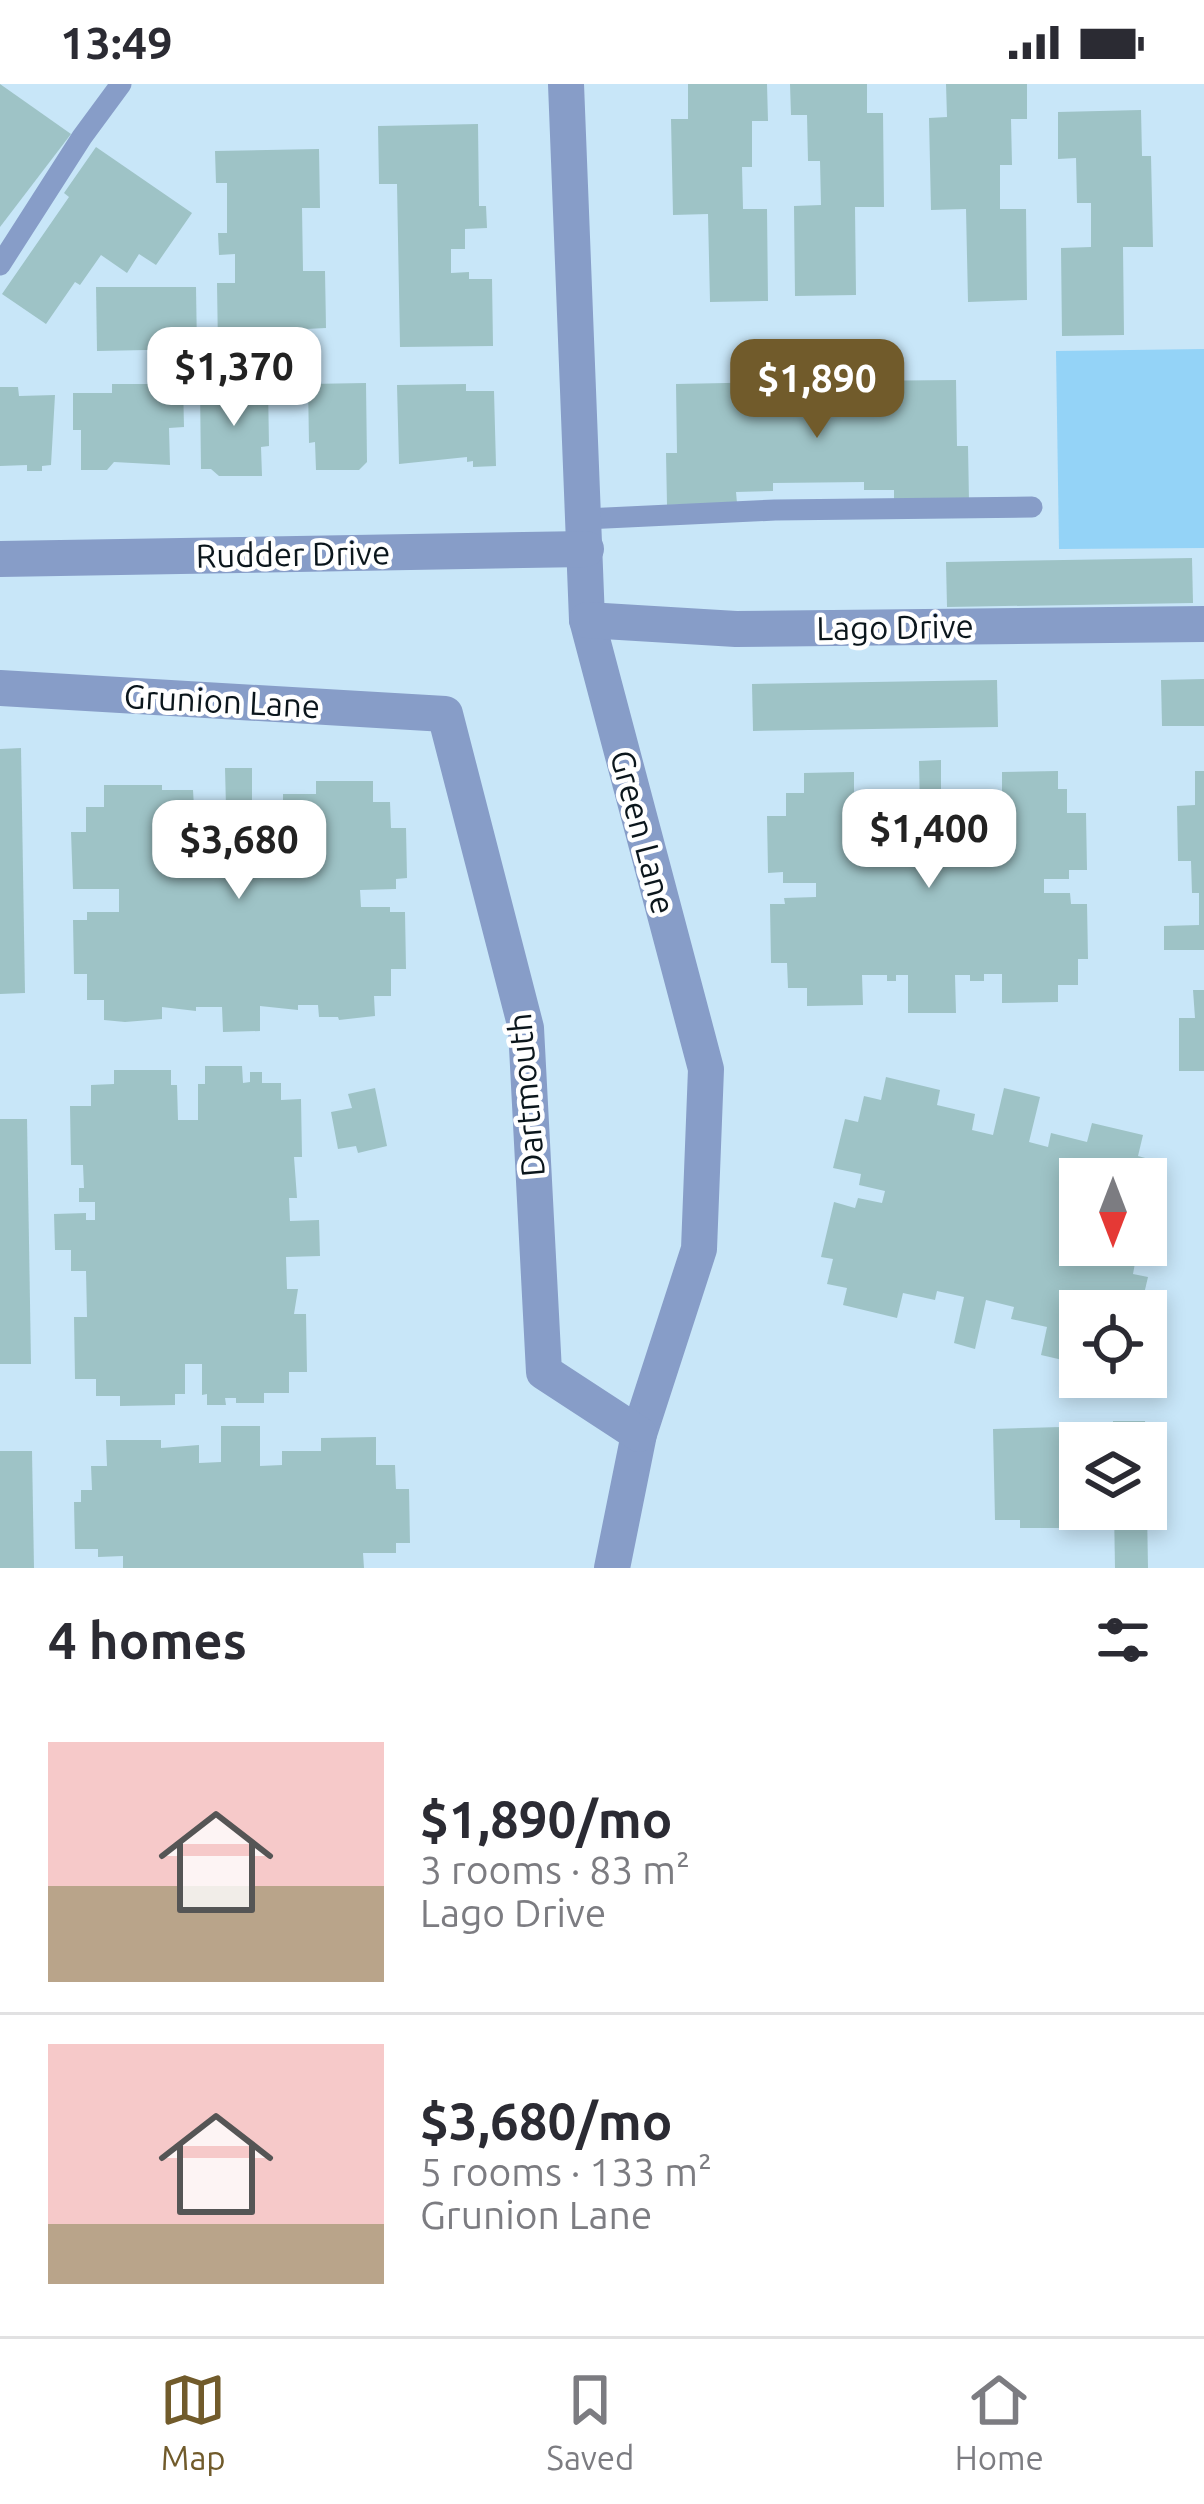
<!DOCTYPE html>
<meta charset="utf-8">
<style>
body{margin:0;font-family:Ubuntu,sans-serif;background:#f7f7f7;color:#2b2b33;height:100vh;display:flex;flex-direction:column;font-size:45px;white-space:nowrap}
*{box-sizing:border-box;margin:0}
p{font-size:39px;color:#7c7c81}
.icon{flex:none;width:66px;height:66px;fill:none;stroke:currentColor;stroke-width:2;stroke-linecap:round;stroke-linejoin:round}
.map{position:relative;height:1484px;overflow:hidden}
.side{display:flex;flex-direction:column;background:#fff;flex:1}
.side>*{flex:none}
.needle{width:78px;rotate:180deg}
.fabs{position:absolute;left:1059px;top:1074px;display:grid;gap:24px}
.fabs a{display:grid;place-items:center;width:108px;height:108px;border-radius:0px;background:#fff;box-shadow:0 6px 18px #0003;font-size:60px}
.price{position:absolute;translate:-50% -102px;padding:0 27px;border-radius:24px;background:#fff;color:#222;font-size:39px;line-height:78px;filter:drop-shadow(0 3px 6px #0008)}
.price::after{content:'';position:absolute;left:50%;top:72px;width:36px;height:27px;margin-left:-18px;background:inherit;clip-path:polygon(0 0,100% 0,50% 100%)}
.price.current{background:#715b2b;color:#fff}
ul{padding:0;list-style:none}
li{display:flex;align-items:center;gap:36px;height:300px;padding:0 48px}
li+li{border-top:3px solid #e1e1e2}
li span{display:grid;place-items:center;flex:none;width:336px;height:240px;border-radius:0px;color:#555}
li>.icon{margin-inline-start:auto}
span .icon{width:144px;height:144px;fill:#fffc;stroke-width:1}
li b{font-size:51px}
h2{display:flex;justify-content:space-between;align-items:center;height:144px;padding:0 48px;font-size:51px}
.status{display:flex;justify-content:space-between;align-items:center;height:84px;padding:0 60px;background:#fff;direction:ltr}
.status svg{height:33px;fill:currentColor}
.menu{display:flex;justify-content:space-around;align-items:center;height:168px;border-top:3px solid #e1e1e2;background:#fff;font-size:33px;color:#7c7c81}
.menu a{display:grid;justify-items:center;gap:6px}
.menu .current{color:#715b2b}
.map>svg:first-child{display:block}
.green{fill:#94d3f7}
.building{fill:#9ec3c6}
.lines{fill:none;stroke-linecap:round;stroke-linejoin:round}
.service{stroke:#879dc8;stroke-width:21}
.minor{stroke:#879dc8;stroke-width:36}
.labels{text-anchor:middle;stroke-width:9;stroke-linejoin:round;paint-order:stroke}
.street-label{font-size:33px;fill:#0b161c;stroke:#fff}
</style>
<div class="status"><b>13:49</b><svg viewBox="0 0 49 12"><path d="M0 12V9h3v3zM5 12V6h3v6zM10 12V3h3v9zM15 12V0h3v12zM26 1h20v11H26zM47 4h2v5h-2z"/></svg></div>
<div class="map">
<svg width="1204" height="1484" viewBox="0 0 1204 1484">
<rect width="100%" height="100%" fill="#c8e6f8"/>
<path class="green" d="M 1204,265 L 1204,464 L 1059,465 L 1056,267 Z"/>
<g class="building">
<path d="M 0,0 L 71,50 L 0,143 Z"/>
<path d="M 688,0 L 767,0 L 768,37 L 752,37 L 752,83 L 742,83 L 743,125 L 767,125 L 768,217 L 710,218 L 708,130 L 673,131 L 671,35 L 688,35 Z"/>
<path d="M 790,0 L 867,0 L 867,29 L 883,29 L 884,123 L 855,123 L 856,211 L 795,212 L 794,122 L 821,121 L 820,77 L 808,77 L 807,31 L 791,31 Z"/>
<path d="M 946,0 L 1027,0 L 1027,35 L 1011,35 L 1012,81 L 1000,81 L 1000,125 L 1026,125 L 1027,216 L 968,218 L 966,125 L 931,126 L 929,34 L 947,33 Z"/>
<path d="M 1141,26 L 1142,72 L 1151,72 L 1153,163 L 1123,163 L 1124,251 L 1062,252 L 1061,164 L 1091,163 L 1091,119 L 1077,119 L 1076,74 L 1058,75 L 1058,28 Z"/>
<path d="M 478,40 L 479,122 L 486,122 L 487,144 L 465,145 L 465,165 L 451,165 L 451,189 L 469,188 L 469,195 L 492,195 L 493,262 L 400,263 L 397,100 L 379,100 L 378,42 Z"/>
<path d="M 96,63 L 192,129 L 156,181 L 139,170 L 127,189 L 101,171 L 80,201 L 75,198 L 46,240 L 2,210 L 69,113 L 64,109 Z"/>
<path d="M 319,65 L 320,124 L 302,124 L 303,187 L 325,187 L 326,244 L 306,245 L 306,263 L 218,265 L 217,199 L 235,199 L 235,170 L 219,171 L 218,149 L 227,149 L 227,99 L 216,99 L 215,67 Z"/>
<path d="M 96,203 L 196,203 L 197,265 L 97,267 Z"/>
<path d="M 956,296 L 957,362 L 968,362 L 969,417 L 894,418 L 894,406 L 864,406 L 864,398 L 773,399 L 773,407 L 736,408 L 737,419 L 667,421 L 666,369 L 677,369 L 676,300 L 783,298 L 783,312 L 851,310 L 850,297 Z"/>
<path d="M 366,299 L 367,378 L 359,386 L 316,386 L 315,358 L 309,359 L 308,300 Z"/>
<path d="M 112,300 L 183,300 L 184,343 L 169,344 L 170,381 L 114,378 L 107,386 L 81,386 L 81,346 L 73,346 L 73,309 L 112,309 Z"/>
<path d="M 466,300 L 466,307 L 494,307 L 496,382 L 473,383 L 473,377 L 467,378 L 467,373 L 399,380 L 397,301 Z"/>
<path d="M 268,302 L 269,362 L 261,363 L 262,392 L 219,392 L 211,385 L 201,385 L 200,303 Z"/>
<path d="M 0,303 L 18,303 L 19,312 L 55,311 L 51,381 L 42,382 L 42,387 L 27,387 L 27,381 L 0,382 Z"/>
<path d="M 1192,474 L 1193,519 L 947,523 L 946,478 Z"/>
<path d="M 1204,595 L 1204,642 L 1162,642 L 1161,596 Z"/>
<path d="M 997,596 L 998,643 L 753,647 L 752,600 Z"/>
<path d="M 21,664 L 25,909 L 0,910 L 0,665 Z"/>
<path d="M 941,676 L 941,724 L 969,724 L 969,714 L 1002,714 L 1002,688 L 1058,687 L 1058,705 L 1067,705 L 1067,729 L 1086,729 L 1087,786 L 1069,786 L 1069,795 L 1044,795 L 1044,809 L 1070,809 L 1071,820 L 1087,820 L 1088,875 L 1078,875 L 1078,901 L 1058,901 L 1058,918 L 1002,919 L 1002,890 L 984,890 L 984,897 L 970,897 L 970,891 L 955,891 L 956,929 L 908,929 L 908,891 L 896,891 L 896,897 L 887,897 L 887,891 L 862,891 L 863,921 L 807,922 L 807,904 L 788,904 L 787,879 L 771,879 L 770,820 L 785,820 L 784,814 L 816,813 L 816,799 L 783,799 L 783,788 L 768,789 L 767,732 L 786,732 L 786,709 L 804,709 L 804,689 L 854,688 L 854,715 L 891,715 L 891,727 L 920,727 L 919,677 Z"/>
<path d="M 225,684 L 252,684 L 252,723 L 283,723 L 283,710 L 316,710 L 316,697 L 373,697 L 373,718 L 390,718 L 391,744 L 406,744 L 407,794 L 396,795 L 396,805 L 360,806 L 361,823 L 390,823 L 390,828 L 405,828 L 406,885 L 391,885 L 391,912 L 374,912 L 375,932 L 339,936 L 338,933 L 319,933 L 318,921 L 298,921 L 298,926 L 260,922 L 260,947 L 223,948 L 222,923 L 196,923 L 196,927 L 162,923 L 162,935 L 125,938 L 104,936 L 104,916 L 87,916 L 87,890 L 74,890 L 73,836 L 87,836 L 87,828 L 119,828 L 119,805 L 73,805 L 71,748 L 86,748 L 86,723 L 104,723 L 104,701 L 162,701 L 162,706 L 193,706 L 194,723 L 226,723 Z"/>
<path d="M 1195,687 L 1204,687 L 1204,866 L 1164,866 L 1164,842 L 1199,841 L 1199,809 L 1192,809 L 1191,777 L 1178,777 L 1177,722 L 1195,721 Z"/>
<path d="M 1193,906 L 1204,906 L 1204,987 L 1179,987 L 1179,934 L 1195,934 Z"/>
<path d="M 205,982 L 242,982 L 243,999 L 250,998 L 250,988 L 262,988 L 262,999 L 281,999 L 281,1016 L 301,1015 L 302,1073 L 294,1073 L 297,1114 L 289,1114 L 290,1137 L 319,1136 L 320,1172 L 286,1173 L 287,1205 L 298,1205 L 294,1230 L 306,1230 L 307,1288 L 289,1288 L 289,1309 L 264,1309 L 264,1319 L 236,1319 L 236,1314 L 225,1314 L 226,1321 L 207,1321 L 207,1310 L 202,1311 L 202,1280 L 185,1280 L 185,1310 L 175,1310 L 175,1321 L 120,1322 L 120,1312 L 96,1312 L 96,1295 L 75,1295 L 74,1233 L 87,1233 L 86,1187 L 71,1187 L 71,1166 L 55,1166 L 54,1130 L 86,1129 L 86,1136 L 95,1136 L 95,1118 L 79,1118 L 79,1104 L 84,1104 L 83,1081 L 71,1081 L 70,1022 L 91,1022 L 91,1001 L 114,1000 L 114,986 L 171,986 L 171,1001 L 177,1001 L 178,1036 L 198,1036 L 198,1000 L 205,1000 Z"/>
<path d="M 886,993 L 940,1006 L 937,1021 L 975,1030 L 972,1046 L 993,1051 L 1004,1004 L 1040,1013 L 1029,1058 L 1048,1063 L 1051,1049 L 1087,1058 L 1092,1039 L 1143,1051 L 1138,1072 L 1156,1077 L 1151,1101 L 1167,1105 L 1154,1162 L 1146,1160 L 1146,1095 L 1080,1095 L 1080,1161 L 1106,1161 L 1104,1171 L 1135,1179 L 1133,1190 L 1148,1193 L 1140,1227 L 1080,1227 L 1080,1280 L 1041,1271 L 1047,1243 L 1011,1235 L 1014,1223 L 986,1216 L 975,1265 L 954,1259 L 964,1213 L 937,1207 L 935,1216 L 903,1209 L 897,1234 L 843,1221 L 847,1204 L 827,1200 L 833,1175 L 821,1173 L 834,1118 L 855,1124 L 858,1114 L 882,1119 L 885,1107 L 859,1101 L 861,1090 L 833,1084 L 845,1035 L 858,1038 L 864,1012 L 881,1016 Z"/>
<path d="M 375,1004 L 387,1062 L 358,1069 L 356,1062 L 338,1065 L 331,1028 L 352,1024 L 348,1010 Z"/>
<path d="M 0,1035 L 27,1035 L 31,1280 L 0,1280 Z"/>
<path d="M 1113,1337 L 1145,1337 L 1146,1359 L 1113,1359 Z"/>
<path d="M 221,1342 L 260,1342 L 260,1382 L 282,1381 L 282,1367 L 321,1367 L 321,1354 L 376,1353 L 376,1381 L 395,1381 L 396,1405 L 409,1405 L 410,1459 L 396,1459 L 396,1469 L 363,1469 L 364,1484 L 123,1484 L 123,1472 L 98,1473 L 98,1465 L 75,1465 L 74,1418 L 81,1418 L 81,1406 L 92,1406 L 91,1382 L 107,1382 L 106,1356 L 161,1356 L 161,1364 L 199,1361 L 199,1379 L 221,1378 Z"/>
<path d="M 1061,1343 L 1062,1444 L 1020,1444 L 1020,1436 L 995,1436 L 993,1345 Z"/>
<path d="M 0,1367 L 32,1367 L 34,1484 L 0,1484 Z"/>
<path d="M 1114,1425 L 1147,1425 L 1148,1484 L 1115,1484 Z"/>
</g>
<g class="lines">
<g class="service">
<path d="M 0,181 L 82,53 L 121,0"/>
<path d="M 585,435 L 775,426 L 1032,423"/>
</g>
<g class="minor">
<path d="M 566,0 L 587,536 L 706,985 L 699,1165 L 639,1350 L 612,1484"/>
<path d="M 0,475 L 586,465"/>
<path d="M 587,536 L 736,545 L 1204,540"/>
<path d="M 0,604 L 445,630 L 526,944 L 544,1288 L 639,1350"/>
</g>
</g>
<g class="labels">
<g class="street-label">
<text transform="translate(293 470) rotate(-1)" y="12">Rudder Drive</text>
<text transform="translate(895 543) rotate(-1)" y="12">Lago Drive</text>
<text transform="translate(222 617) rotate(3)" y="12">Grunion Lane</text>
<text transform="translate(643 748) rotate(75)" y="12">Green Lane</text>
<text transform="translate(526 1011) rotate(-95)" y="12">Dartmouth</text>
</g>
</g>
</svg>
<div class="fabs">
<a><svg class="needle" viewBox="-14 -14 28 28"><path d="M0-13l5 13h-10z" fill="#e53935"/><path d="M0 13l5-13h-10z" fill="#7c7c81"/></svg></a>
<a><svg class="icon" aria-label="locate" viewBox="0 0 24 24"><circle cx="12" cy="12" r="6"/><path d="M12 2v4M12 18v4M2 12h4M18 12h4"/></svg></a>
<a><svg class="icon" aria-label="layers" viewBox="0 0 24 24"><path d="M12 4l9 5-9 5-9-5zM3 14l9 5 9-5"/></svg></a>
</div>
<b class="price" style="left:234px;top:345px">$1,370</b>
<b class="price current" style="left:817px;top:357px">$1,890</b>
<b class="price" style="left:929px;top:807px">$1,400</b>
<b class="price" style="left:239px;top:818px">$3,680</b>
</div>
<section class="side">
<h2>4 homes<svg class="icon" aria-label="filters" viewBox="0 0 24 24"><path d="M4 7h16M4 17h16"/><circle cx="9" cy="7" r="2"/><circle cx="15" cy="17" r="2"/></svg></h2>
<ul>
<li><span style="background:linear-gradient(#f6c9c9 60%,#b9a48a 0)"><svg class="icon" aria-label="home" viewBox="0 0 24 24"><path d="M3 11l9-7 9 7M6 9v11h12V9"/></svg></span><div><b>$1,890/mo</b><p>3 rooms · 83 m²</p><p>Lago Drive</p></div></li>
<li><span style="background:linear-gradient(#f6c9c9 75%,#b9a48a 0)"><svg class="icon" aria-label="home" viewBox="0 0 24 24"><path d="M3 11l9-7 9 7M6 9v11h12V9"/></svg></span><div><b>$3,680/mo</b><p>5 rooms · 133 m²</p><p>Grunion Lane</p></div></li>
</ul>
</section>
<nav class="menu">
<a class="current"><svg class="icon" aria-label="map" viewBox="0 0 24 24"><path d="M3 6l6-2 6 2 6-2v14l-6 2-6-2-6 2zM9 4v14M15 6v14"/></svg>Map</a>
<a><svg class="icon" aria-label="saved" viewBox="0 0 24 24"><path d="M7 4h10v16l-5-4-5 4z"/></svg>Saved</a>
<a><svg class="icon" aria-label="home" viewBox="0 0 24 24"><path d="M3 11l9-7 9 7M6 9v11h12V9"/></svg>Home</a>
</nav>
